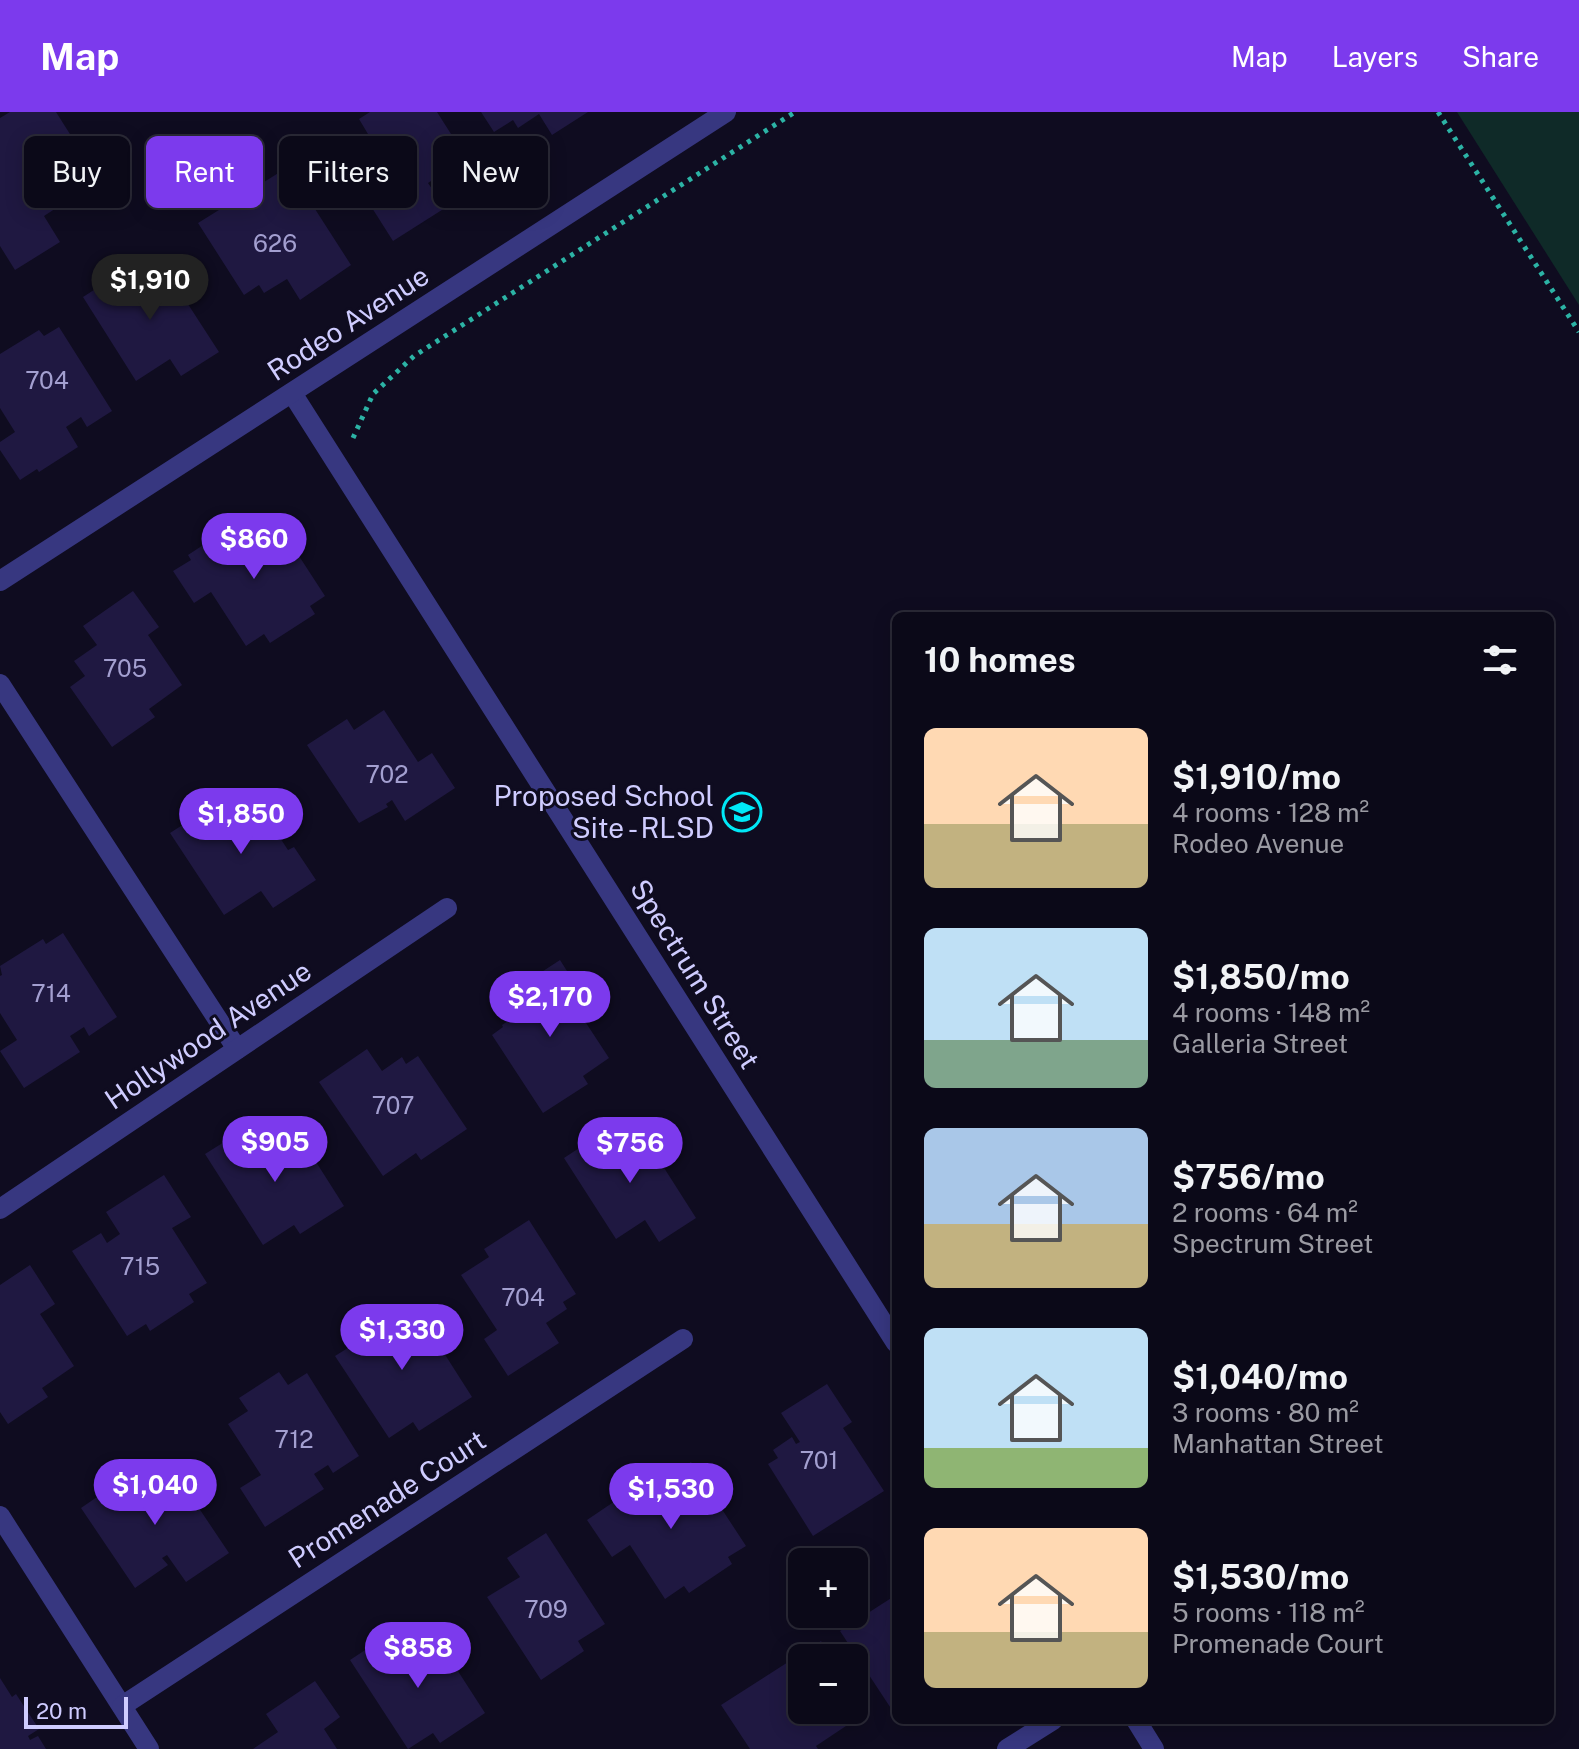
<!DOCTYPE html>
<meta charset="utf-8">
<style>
body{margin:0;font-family:"Public Sans",sans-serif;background:#191725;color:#f1f3f6;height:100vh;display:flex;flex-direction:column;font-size:30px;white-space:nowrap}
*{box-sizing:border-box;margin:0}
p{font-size:26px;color:#9a9aa2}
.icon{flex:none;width:44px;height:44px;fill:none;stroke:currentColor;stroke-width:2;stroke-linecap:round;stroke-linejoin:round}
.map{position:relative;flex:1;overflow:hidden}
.side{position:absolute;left:892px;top:500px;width:662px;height:1112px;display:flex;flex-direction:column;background:#0b0918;border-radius:12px;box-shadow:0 4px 20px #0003,0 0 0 2px #2b2a37}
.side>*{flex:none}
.guide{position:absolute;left:24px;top:24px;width:748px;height:72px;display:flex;gap:16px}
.fabs{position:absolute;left:788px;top:1436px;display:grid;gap:16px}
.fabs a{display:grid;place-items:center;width:80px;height:80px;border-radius:12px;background:#0b0918;box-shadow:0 4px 20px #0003,0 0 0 2px #2b2a37;font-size:40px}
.scale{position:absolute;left:24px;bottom:20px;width:104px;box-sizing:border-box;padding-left:8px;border:4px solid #cfccff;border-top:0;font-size:22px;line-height:28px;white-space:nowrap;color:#cfccff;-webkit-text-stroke:6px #0f0c20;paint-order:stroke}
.price{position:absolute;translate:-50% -68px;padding:0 18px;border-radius:28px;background:#7c3aed;color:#fff;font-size:26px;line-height:52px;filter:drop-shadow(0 2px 4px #0008)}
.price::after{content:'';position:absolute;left:50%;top:48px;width:24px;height:18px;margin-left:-12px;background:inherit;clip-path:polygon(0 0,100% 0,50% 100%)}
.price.current{background:#222;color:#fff}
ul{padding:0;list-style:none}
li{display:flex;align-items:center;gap:24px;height:200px;padding:0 32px}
li span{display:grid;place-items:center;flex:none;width:224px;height:160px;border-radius:12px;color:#555}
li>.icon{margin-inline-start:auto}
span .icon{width:96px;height:96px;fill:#fffc;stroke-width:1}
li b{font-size:34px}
h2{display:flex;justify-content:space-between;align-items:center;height:96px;padding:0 32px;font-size:34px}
.tag{padding:0 28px;border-radius:12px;background:#0b0918;box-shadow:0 4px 20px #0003,0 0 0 2px #2b2a37;font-size:28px;line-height:72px}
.tag.current{background:#7c3aed;color:#fff}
header{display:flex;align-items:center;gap:48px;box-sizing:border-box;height:112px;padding:0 40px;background:#7c3aed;color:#fff}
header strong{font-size:38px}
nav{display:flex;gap:44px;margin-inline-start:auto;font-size:28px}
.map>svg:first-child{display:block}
.green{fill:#0f2a28}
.building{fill:#1f1841}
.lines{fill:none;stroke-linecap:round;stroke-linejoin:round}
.path{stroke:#2cb3a5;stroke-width:5;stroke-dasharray:4 6;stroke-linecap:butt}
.minor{stroke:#373780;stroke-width:20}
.labels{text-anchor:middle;stroke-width:6;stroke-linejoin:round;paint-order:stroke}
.number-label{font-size:24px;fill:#a39fd0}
.street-label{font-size:28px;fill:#cfccff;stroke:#0f0c20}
.poi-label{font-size:28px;fill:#cfccff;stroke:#0f0c20;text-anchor:end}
</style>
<header>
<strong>Map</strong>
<nav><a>Map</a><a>Layers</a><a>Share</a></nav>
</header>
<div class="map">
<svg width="1579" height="1637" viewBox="0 0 1579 1637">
<rect width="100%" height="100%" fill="#0f0c20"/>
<path class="green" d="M 1457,0 L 1579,0 L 1579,193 Z"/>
<g class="building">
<path d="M 10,0 L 56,0 L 99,68 L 44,104 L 60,130 L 15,158 L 0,134 L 0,6 Z"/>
<path d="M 370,0 L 437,0 L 472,55 L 448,71 L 442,62 L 428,71 L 445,96 L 393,129 L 367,88 L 372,85 L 343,38 L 368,22 L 359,7 Z"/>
<path d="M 481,0 L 588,0 L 552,23 L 539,2 L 518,16 L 513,8 L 494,20 Z"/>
<path d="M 288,55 L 351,153 L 300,188 L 287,167 L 264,181 L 259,173 L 244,183 L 198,111 Z"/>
<path d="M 160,149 L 219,240 L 181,264 L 170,247 L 136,269 L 83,185 L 125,158 L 131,168 Z"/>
<path d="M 59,215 L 112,299 L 87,315 L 81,305 L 66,315 L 78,335 L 39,360 L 37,357 L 20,368 L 0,338 L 0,330 L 15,320 L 0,296 L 0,242 L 39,218 L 44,224 Z"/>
<path d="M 271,401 L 325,484 L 310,494 L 315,502 L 270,531 L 264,522 L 246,534 L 211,480 L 194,491 L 173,459 L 191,448 L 188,443 L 226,418 L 237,435 L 250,427 L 244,419 Z"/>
<path d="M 133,479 L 159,515 L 148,523 L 182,573 L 149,597 L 155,605 L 112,635 L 70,575 L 85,564 L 74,549 L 97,533 L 83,514 Z"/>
<path d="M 384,598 L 418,650 L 432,641 L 455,676 L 405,709 L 392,688 L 386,692 L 388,695 L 359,711 L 307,633 L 347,607 L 354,618 Z"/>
<path d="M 251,682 L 288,738 L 294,735 L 316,768 L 273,796 L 261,779 L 224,803 L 170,721 L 215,692 L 221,701 Z"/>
<path d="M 63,821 L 117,905 L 89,924 L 84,915 L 70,924 L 80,940 L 24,976 L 0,939 L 17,928 L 0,901 L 0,864 L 2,863 L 0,854 L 43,827 L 46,832 Z"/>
<path d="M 560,848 L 581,881 L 571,888 L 609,946 L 583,964 L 588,972 L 543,1001 L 492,923 L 503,915 L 502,913 L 523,899 L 528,908 L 532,905 L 514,878 Z"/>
<path d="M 367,937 L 382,959 L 402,945 L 406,952 L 418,944 L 467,1017 L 421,1048 L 416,1041 L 383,1064 L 319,970 Z"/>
<path d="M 638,1015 L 696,1106 L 659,1130 L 645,1108 L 616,1127 L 564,1046 L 605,1019 L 613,1032 Z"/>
<path d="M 240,1020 L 258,1048 L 262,1045 L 256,1035 L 279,1020 L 285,1029 L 297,1020 L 344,1094 L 300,1122 L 294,1113 L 263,1133 L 205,1042 Z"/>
<path d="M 164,1063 L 191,1105 L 172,1116 L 207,1171 L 189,1182 L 194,1190 L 150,1219 L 146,1212 L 127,1224 L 72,1139 L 101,1121 L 107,1131 L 120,1122 L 106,1100 Z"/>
<path d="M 529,1108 L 576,1182 L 563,1190 L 567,1197 L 546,1211 L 559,1231 L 508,1264 L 484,1227 L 497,1218 L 461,1163 L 489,1145 L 484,1137 Z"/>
<path d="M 30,1153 L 55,1192 L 40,1202 L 74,1254 L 42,1276 L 48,1285 L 8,1312 L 0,1300 L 0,1173 Z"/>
<path d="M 414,1194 L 472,1285 L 419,1319 L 413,1310 L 389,1326 L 335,1244 L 351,1234 L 346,1227 L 389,1199 L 394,1207 Z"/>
<path d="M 279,1260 L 288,1273 L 307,1261 L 359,1344 L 333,1361 L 328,1353 L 314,1362 L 324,1377 L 265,1415 L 240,1376 L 261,1363 L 228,1312 L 248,1299 L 239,1286 Z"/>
<path d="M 827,1272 L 852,1310 L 843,1316 L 884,1379 L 813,1424 L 768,1352 L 778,1346 L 773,1338 L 792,1325 L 796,1332 L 800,1330 L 781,1301 Z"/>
<path d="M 168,1350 L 229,1441 L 186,1470 L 167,1443 L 162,1446 L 168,1453 L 135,1476 L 81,1396 L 129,1363 L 135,1372 Z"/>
<path d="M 691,1350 L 746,1434 L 728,1445 L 732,1452 L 689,1481 L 684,1474 L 665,1487 L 630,1433 L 612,1445 L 587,1408 L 646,1368 L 656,1384 L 670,1375 L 665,1367 Z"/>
<path d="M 546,1421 L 605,1512 L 578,1529 L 584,1539 L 541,1568 L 487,1485 L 520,1465 L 507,1446 Z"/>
<path d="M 896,1483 L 896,1604 L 840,1519 Z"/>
<path d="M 434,1522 L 485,1601 L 440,1631 L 433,1621 L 408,1637 L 350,1548 L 385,1525 L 398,1545 Z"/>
<path d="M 821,1529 L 832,1546 L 802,1546 L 802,1598 L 854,1598 L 854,1581 L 867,1600 L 816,1634 L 818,1637 L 750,1637 L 721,1593 Z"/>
<path d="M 0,1566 L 12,1585 L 16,1582 L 39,1617 L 28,1624 L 30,1628 L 38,1624 L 46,1637 L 0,1637 Z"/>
<path d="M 315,1569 L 340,1605 L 324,1617 L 337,1637 L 253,1637 L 278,1620 L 266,1602 Z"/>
</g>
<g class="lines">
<g class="path">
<path d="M 1438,0 L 1579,220"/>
<path d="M 353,326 L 373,282 L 414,244 L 795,0"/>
</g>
<g class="minor">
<path d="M 292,281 L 896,1231"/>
<path d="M 0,469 L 726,0"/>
<path d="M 0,572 L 237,937"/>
<path d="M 0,1097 L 447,796"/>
<path d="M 0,1404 L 149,1637"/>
<path d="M 122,1594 L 683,1227"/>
<path d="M 1136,1608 L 1154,1637"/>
<path d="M 1007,1637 L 1053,1608"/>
</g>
</g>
<defs>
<symbol id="school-ring" viewBox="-11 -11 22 22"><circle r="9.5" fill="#0f0c20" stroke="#00e8f7" stroke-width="1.5"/><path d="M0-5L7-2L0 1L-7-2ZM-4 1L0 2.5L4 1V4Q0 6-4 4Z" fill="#00e8f7"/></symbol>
</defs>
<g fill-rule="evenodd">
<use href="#school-ring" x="720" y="678" width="44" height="44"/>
</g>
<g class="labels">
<g class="number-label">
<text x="275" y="140">626</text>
<text x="47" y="277">704</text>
<text x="125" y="565">705</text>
<text x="387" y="671">702</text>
<text x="51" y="890">714</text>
<text x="393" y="1002">707</text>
<text x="140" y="1163">715</text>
<text x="523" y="1194">704</text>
<text x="294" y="1336">712</text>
<text x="819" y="1357">701</text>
<text x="546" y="1506">709</text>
</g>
<g class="street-label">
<text transform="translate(348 211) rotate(-33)" y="10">Rodeo Avenue</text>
<text transform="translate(695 862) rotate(58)" y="10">Spectrum Street</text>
<text transform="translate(208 923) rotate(-34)" y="10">Hollywood Avenue</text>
<text transform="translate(387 1387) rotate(-33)" y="10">Promenade Court</text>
</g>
<g class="poi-label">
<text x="714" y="694">Proposed School<tspan x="714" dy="32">Site - RLSD</tspan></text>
</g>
</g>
</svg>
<div class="fabs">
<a>+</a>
<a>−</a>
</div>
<div class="scale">20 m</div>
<b class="price current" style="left:150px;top:210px">$1,910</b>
<b class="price" style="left:254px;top:469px">$860</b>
<b class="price" style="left:241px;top:744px">$1,850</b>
<b class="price" style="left:550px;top:927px">$2,170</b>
<b class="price" style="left:275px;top:1072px">$905</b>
<b class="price" style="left:630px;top:1073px">$756</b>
<b class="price" style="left:402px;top:1260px">$1,330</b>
<b class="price" style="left:155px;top:1415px">$1,040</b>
<b class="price" style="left:671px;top:1419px">$1,530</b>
<b class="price" style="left:418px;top:1578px">$858</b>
<div class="guide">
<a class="tag">Buy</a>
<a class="tag current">Rent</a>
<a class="tag">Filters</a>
<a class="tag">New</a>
</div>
<section class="side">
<h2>10 homes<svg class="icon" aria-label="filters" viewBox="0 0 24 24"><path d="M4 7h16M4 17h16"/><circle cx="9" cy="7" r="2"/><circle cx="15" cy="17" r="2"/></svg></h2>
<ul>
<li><span style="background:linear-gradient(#ffd9b3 60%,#c2b280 0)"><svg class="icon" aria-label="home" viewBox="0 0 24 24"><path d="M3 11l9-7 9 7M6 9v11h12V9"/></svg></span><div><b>$1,910/mo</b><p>4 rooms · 128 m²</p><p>Rodeo Avenue</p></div></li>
<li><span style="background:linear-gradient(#bfe0f5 70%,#7fa58c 0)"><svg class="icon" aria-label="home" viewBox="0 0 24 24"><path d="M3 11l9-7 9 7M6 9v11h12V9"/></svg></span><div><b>$1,850/mo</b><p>4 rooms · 148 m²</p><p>Galleria Street</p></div></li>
<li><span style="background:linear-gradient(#a9c7e8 60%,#c2b280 0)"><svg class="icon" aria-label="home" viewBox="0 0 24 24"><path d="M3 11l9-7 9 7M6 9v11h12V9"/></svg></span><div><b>$756/mo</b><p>2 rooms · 64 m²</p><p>Spectrum Street</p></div></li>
<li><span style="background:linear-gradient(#bfe0f5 75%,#8fb573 0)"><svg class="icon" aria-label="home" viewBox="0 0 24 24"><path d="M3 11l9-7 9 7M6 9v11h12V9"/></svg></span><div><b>$1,040/mo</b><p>3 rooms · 80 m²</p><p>Manhattan Street</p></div></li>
<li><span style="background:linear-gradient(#ffd9b3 65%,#c2b280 0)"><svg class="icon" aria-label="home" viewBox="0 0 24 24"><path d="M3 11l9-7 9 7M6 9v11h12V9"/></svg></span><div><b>$1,530/mo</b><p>5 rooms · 118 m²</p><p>Promenade Court</p></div></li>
</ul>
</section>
</div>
